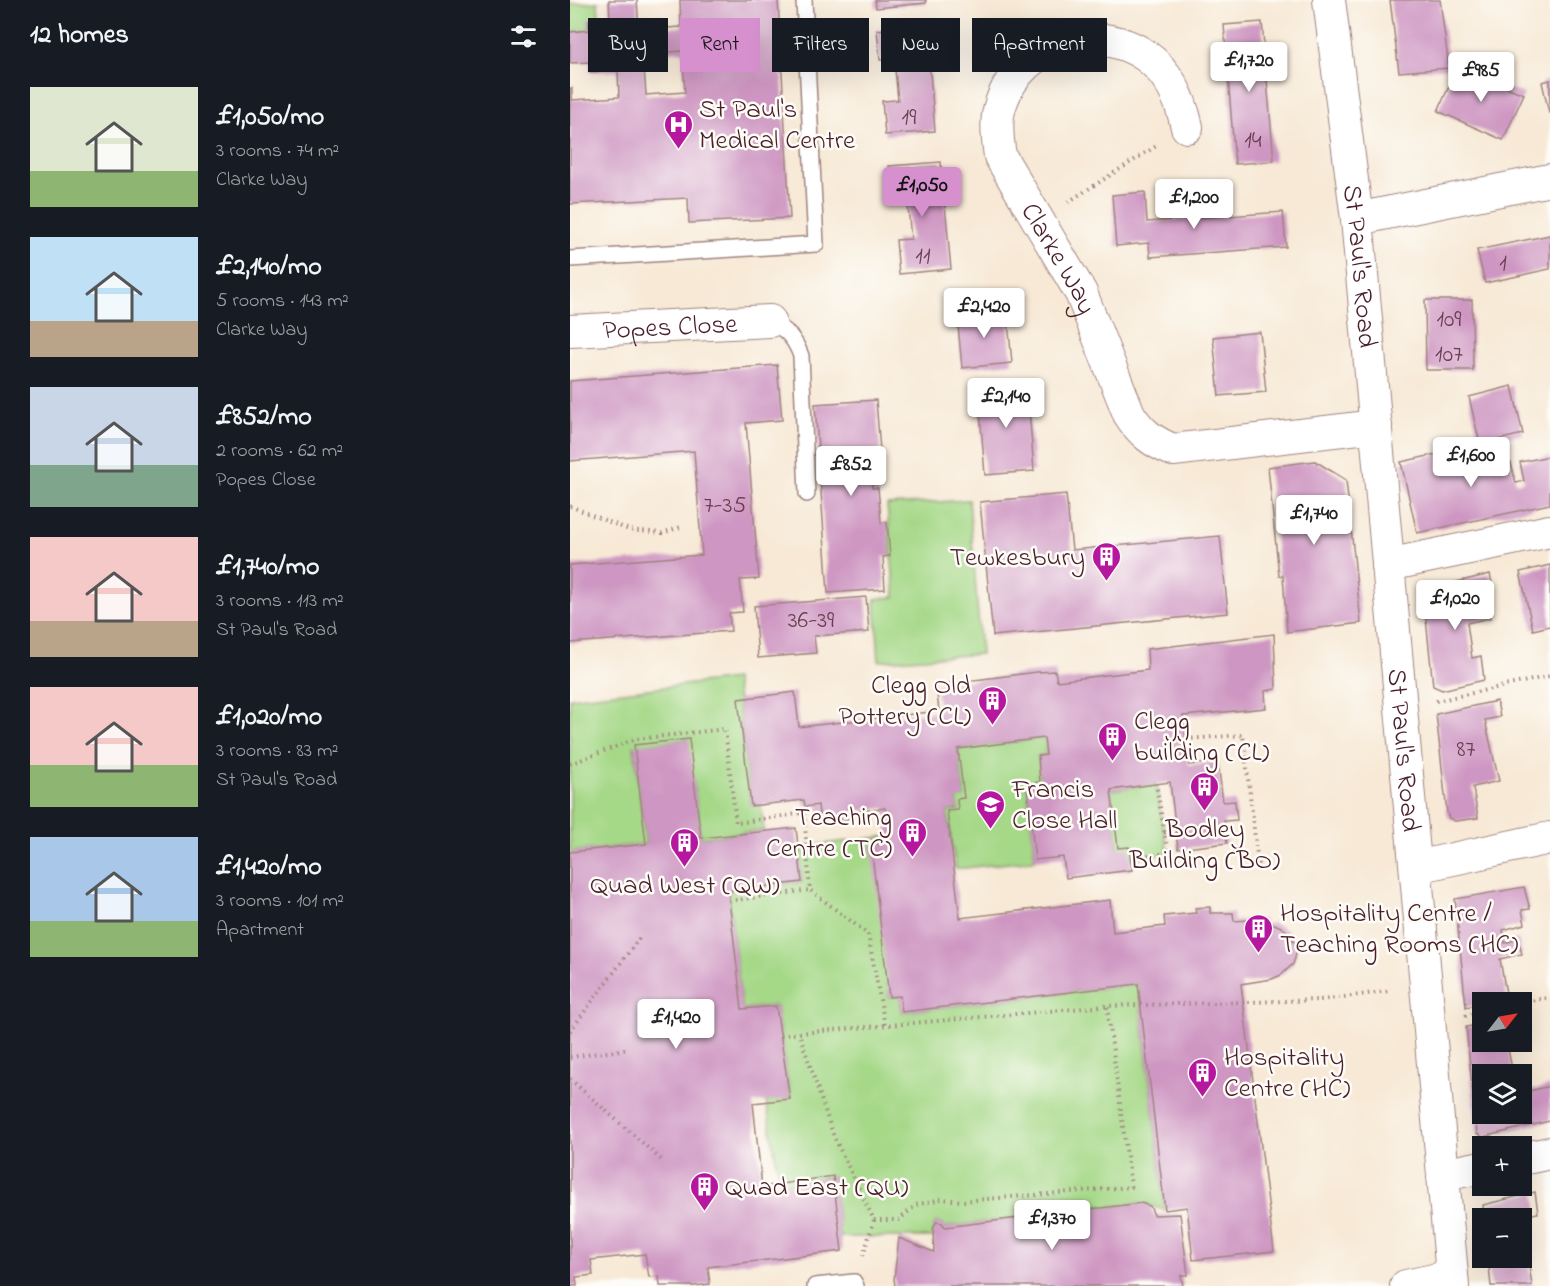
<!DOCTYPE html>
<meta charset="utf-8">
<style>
body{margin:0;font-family:"Indie Flower",sans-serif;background:#242831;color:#f1f3f6;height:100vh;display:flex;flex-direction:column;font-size:22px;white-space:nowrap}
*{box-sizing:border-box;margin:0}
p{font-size:20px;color:#9ea1a6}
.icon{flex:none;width:33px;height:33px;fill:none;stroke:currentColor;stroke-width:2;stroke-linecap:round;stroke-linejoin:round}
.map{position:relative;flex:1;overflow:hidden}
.panel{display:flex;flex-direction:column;background:#171b24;width:570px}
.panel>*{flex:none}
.hud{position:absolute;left:18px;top:18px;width:570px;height:54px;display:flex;gap:12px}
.needle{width:39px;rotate:59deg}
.buttons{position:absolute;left:902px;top:992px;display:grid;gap:12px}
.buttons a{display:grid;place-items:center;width:60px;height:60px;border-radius:0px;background:#171b24;box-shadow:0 6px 24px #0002;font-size:30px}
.price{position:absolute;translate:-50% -51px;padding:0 14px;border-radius:6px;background:#fff;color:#222;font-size:20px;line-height:39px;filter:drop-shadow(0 2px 3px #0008)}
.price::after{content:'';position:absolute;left:50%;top:36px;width:18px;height:14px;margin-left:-9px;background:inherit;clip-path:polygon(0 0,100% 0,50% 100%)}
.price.current{background:#d690ce;color:#111}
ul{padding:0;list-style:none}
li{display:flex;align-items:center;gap:18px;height:150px;padding:0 30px}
li span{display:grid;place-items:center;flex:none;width:168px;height:120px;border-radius:0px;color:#555}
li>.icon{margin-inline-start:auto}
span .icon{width:72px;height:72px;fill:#fffc;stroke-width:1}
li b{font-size:26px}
h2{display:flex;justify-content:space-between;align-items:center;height:72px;padding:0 30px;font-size:26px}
.tag{padding:0 21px;border-radius:0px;background:#171b24;box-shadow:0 6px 24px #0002;font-size:21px;line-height:54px}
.tag.current{background:#d690ce;color:#111}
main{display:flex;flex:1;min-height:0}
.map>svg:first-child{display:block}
.green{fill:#a5d887;stroke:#787c59;stroke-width:1.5}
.building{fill:#ce96c2;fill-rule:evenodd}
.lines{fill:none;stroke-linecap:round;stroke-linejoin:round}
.lane-casing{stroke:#a08480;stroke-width:18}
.street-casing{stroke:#a08480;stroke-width:34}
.path{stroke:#a08480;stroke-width:4;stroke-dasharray:1.5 4.5;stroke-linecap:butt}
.lane{stroke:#fff;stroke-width:15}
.street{stroke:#fff;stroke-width:32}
.labels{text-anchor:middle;stroke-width:5;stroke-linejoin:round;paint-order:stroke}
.number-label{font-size:24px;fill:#6b3d51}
.poi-label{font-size:27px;fill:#4a1f2b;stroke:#fdfcf7;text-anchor:start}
.street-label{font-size:27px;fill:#4a1f2b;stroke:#fdfcf7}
</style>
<main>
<section class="panel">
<h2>12 homes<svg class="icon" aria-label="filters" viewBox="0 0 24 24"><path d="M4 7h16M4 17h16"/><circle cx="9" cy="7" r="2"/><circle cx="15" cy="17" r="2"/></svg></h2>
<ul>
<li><span style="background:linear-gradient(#dfe7d0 70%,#8fb573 0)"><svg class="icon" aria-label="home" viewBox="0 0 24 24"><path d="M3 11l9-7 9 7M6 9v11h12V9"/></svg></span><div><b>£1,050/mo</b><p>3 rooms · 74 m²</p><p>Clarke Way</p></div></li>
<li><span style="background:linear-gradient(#bfe0f5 70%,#b9a48a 0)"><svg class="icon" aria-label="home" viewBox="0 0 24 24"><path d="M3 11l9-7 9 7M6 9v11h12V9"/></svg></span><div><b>£2,140/mo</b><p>5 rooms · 143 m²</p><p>Clarke Way</p></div></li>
<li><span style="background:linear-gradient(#c9d6e8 65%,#7fa58c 0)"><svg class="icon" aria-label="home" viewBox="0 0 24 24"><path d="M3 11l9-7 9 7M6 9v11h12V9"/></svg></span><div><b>£852/mo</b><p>2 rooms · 62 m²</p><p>Popes Close</p></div></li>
<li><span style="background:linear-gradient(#f6c9c9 70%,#b9a48a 0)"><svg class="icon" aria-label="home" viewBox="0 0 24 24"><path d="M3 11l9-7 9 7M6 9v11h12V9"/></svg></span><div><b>£1,740/mo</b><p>3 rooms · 113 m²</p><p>St Paul's Road</p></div></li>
<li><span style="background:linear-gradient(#f6c9c9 65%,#8fb573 0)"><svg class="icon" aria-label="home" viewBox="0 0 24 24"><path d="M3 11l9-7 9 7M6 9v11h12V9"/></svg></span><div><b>£1,020/mo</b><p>3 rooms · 83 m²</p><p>St Paul's Road</p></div></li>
<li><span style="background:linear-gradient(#a9c7e8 70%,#8fb573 0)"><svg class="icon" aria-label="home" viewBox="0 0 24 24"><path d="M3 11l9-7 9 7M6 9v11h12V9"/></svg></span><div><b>£1,420/mo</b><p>3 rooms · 101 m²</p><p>Apartment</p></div></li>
</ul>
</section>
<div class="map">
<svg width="980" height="1286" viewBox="0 0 980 1286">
<rect width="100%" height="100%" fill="#fdfcf7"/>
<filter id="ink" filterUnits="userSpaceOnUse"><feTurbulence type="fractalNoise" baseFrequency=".0167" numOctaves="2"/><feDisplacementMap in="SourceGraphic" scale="12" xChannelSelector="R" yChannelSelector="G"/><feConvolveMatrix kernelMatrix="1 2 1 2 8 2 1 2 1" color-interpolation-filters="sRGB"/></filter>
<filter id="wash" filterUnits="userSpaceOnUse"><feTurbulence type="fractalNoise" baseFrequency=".008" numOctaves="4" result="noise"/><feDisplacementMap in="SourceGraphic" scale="24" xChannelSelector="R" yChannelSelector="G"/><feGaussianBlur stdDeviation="1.35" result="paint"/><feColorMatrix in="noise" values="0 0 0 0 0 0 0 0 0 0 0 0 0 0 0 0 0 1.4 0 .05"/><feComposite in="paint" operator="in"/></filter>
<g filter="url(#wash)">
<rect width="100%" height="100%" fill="#f7e9d6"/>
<g class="green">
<path d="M 28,2 L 29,20 L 19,20 L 19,30 L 0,32 L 0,4 Z"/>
<path d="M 399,500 L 411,654 L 309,661 L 305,599 L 325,597 L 317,505 Z"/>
<path d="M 165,679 L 181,805 L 191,805 L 194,830 L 131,838 L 118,739 L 64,746 L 76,844 L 0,852 L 0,698 Z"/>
<path d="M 474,738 L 476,755 L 468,756 L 470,782 L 457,784 L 465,860 L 386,869 L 377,811 L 388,810 L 387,799 L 394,797 L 388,749 Z"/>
<path d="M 586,784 L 598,853 L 560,859 L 548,848 L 541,790 Z"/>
<path d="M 319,836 L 319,997 L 330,996 L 332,1012 L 568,984 L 595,1210 L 571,1203 L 375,1227 L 372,1223 L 366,1222 L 363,1229 L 364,1237 L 270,1237 L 263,1176 L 210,1184 L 196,1101 L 220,1098 L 206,1006 L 172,1009 L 158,891 L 232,882 L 229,847 Z"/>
</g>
<g id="blocks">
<g class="building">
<path d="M 39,0 L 67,0 L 69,30 L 111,27 L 110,0 L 208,0 L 220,218 L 119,223 L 118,198 L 0,204 L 0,88 L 2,88 L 2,100 L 49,97 L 48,71 L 20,72 L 20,62 L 0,63 L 0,32 L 19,30 L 19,20 L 40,19 ZM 112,51 L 115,92 L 76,95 L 73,54 Z"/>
<path d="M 305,0 L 356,0 L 356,3 L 306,8 Z"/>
<path d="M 820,0 L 870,0 L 879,68 L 829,72 Z"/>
<path d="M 692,22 L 704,161 L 665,164 L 654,25 Z"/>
<path d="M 356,25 L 365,131 L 315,135 L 312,101 L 328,100 L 324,59 L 310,60 L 307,30 Z"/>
<path d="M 887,68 L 954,94 L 933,140 L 868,111 Z"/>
<path d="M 980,80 L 980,112 L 979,113 L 972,82 Z"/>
<path d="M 371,162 L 381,269 L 329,274 L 326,240 L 341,239 L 337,196 L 322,197 L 319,166 Z"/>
<path d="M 575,192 L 577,222 L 713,212 L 716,247 L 580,257 L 579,243 L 546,246 L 542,195 Z"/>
<path d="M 980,235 L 980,269 L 915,283 L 907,250 Z"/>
<path d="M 855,300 L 902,300 L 903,370 L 856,370 Z"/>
<path d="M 437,310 L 442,363 L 392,368 L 387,314 Z"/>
<path d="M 690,332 L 696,392 L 649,396 L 643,337 Z"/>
<path d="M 207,365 L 212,420 L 176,423 L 189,579 L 170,580 L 173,612 L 159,613 L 161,631 L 0,643 L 0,565 L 132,555 L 124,451 L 0,461 L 0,381 Z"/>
<path d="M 457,383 L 464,471 L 415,475 L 408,387 Z"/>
<path d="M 942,386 L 953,434 L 910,444 L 899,397 Z"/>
<path d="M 306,400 L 310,450 L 299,451 L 302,488 L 308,488 L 311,523 L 317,522 L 320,556 L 313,557 L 315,589 L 258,593 L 245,404 Z"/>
<path d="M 908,445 L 913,469 L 941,463 L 946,483 L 954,481 L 950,462 L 980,456 L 980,504 L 847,533 L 831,462 Z"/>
<path d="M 745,461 L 776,480 L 791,623 L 717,632 L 713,576 L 709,576 L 698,467 Z"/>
<path d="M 496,494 L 502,550 L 650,536 L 658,613 L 423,636 L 410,502 Z"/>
<path d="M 980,565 L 980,626 L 963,630 L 950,572 Z"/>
<path d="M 920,574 L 924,592 L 895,597 L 897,608 L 918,604 L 920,618 L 897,623 L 902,658 L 911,656 L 914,680 L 872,690 L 863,686 L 853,590 Z"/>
<path d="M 296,597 L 299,632 L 244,636 L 246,653 L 188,658 L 184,606 Z"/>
<path d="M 704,634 L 706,689 L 695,691 L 696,708 L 613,716 L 619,765 L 648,762 L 653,802 L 665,801 L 667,820 L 654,821 L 657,843 L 608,849 L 600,782 L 541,790 L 548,848 L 559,847 L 562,870 L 496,878 L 493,857 L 465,860 L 457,784 L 470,782 L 468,756 L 476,755 L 474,738 L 388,749 L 394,798 L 387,799 L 388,810 L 377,811 L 390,918 L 540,900 L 543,932 L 595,926 L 594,916 L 626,913 L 625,908 L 640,907 L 640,913 L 663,913 L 664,921 L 694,919 L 694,925 L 702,923 L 711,927 L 718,932 L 724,942 L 727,949 L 725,958 L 723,964 L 711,975 L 702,979 L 671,984 L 704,1251 L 623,1260 L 617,1207 L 595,1210 L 568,984 L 332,1012 L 330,996 L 319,997 L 301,845 L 319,843 L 315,808 L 282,812 L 283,818 L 250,822 L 248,805 L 235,807 L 234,800 L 181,806 L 168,699 L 225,692 L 229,727 L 369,711 L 366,685 L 467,672 L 485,671 L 487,681 L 578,670 L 577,649 Z"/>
<path d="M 927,701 L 930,717 L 915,720 L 929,781 L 903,787 L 908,818 L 885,821 L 879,818 L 877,813 L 866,714 Z"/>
<path d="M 119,739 L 131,838 L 226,828 L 232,882 L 158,891 L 172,1009 L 206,1006 L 220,1099 L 183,1103 L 192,1187 L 263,1176 L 272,1251 L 138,1267 L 140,1284 L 125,1286 L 90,1286 L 89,1276 L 79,1277 L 75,1254 L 21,1260 L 23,1275 L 6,1277 L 7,1286 L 0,1286 L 0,852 L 76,844 L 64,745 Z"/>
<path d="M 954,887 L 960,909 L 952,910 L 955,924 L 933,930 L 935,943 L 948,939 L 952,954 L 930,959 L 937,999 L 912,1002 L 912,1004 L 896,1007 L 885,899 Z"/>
<path d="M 912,1024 L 912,1041 L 946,1042 L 937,1044 L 943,1074 L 912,1074 L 912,1113 L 951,1113 L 951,1093 L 980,1086 L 980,1121 L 913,1137 L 907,1134 L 896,1027 Z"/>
<path d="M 965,1192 L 968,1213 L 952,1216 L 962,1286 L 921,1286 L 918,1257 L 951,1257 L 951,1218 L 914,1218 L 913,1205 Z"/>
<path d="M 571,1203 L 580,1206 L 584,1215 L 610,1214 L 618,1275 L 611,1275 L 613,1286 L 325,1286 L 324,1279 L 329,1238 L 364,1252 L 363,1229 L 366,1222 L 372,1223 L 375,1227 Z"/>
</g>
</g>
</g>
<g filter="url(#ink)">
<use href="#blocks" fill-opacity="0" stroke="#a08480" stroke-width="1.5"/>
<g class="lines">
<defs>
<g id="lane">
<path d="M 0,259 L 246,244 L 234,0"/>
<path d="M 200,321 C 216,329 225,339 231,356 L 237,494"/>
<path d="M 245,1286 L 284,1282 L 286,1286"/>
</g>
<g id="street">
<path id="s1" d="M 759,0 L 787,219 L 883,1286"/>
<path id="s2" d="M 617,127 C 611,100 600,73 576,56 C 521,18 441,47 428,115 C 426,129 428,143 430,156 L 511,293 L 559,414 C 571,433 583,442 603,450 L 806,426"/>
<path d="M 787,219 L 980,180"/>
<path id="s3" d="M 0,331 L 200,321"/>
<path d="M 818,565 L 980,531"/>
<path d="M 846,867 L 980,838"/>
<path d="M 951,1159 L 980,1153"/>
<path d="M 873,1175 L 912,1167"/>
<path d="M 836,1286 L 882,1276"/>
</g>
</defs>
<use href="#lane" class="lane-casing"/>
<use href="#street" class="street-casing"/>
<g class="path">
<path d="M 498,202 L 588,145"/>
<path d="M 0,506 L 59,530 L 92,533 L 114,526"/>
<path d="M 866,701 L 980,676"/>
<path d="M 616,739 L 673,735 L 689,872"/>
<path d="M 0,764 L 66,739 L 155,729 L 166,823 L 234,813 L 240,890 L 298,934 L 315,1026"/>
<path d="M 594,833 L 606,831"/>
<path d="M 560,859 L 598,853 L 586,784"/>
<path d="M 159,901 L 240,890"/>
<path d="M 951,1003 L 980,997"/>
<path d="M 895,1016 L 912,1012"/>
<path d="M 0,1031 L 71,936"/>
<path d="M 211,1036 L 229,1033"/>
<path d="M 0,1057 L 59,1049"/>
<path d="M 0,1079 L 94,1162"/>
<path d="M 304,1220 L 329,1220 L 346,1205 L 371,1199 L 393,1201 L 561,1187 L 537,1006"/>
<path d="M 293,1256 L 304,1220 L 264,1137 L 229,1033 L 537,1006 L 750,1000 L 820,991"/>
</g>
<use href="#lane" class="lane"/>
<use href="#street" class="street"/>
</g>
</g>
<defs>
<symbol id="hospital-pin" viewBox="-11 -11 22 30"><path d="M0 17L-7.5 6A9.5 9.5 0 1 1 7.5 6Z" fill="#b5179e" stroke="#fdfcf7"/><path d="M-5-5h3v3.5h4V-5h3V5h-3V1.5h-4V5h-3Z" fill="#fff"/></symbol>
<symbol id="building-pin" viewBox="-11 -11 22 30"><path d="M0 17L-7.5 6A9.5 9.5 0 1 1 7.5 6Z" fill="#b5179e" stroke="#fdfcf7"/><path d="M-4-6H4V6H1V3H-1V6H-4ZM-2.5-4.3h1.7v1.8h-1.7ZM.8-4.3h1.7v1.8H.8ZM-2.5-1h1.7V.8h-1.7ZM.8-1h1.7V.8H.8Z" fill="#fff"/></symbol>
<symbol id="university-pin" viewBox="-11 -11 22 30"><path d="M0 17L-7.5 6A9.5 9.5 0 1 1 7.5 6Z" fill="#b5179e" stroke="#fdfcf7"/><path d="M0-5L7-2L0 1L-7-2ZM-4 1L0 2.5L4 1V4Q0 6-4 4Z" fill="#fff"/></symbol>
</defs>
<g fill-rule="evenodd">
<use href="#hospital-pin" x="92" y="108" width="33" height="45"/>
<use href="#building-pin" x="520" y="540" width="33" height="45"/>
<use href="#building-pin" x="406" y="684" width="33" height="45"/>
<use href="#building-pin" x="526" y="720" width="33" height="45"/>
<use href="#building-pin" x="618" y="770" width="33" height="45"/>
<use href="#university-pin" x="404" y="788" width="33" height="45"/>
<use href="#building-pin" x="326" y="816" width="33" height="45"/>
<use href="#building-pin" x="98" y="826" width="33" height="45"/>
<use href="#building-pin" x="672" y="912" width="33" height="45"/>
<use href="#building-pin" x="616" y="1056" width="33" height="45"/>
<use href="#building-pin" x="118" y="1170" width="33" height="45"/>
</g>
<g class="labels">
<g class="number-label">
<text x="339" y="124">19</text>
<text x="683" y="147">14</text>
<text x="353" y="263">11</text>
<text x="933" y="270">1</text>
<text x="879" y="326">109</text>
<text x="879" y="361">107</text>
<text x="155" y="512">7-35</text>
<text x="241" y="627">36-39</text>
<text x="896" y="756">87</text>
</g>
<g class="poi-label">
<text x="129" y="117">St Paul's<tspan x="129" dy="31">Medical Centre</tspan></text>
<text x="515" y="565" text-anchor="end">Tewkesbury</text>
<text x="401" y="693" text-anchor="end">Clegg Old<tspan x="401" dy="31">Pottery (CL)</tspan></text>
<text x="564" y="729">Clegg<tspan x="564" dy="31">building (CL)</tspan></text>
<text x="442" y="797">Francis<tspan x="442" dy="31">Close Hall</tspan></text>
<text x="322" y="825" text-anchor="end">Teaching<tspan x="322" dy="31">Centre (TC)</tspan></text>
<text x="635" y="837" text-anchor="middle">Bodley<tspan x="635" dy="31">Building (BO)</tspan></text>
<text x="115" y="893" text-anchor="middle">Quad West (QW)</text>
<text x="710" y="921">Hospitality Centre /<tspan x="710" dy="31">Teaching Rooms (HC)</tspan></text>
<text x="654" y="1065">Hospitality<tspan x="654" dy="31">Centre (HC)</tspan></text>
<text x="155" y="1195">Quad East (QU)</text>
</g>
<g class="street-label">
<text dy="9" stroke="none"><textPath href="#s2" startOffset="432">Clarke Way</textPath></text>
<text dy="9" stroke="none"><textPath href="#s1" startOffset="268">St Paul's Road</textPath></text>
<text dy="9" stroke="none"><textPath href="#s3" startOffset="100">Popes Close</textPath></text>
<text dy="9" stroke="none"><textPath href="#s1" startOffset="754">St Paul's Road</textPath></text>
</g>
</g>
</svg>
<div class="buttons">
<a><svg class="needle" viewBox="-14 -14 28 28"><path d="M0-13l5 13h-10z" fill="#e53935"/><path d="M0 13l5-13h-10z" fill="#9ea1a6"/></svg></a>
<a><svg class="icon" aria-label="layers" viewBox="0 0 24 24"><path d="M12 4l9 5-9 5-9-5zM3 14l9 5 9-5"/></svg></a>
<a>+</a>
<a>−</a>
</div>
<b class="price" style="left:679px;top:93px">£1,720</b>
<b class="price" style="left:911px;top:103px">£985</b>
<b class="price current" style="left:352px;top:218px">£1,050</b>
<b class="price" style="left:624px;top:230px">£1,200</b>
<b class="price" style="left:414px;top:339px">£2,420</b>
<b class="price" style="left:436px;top:429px">£2,140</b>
<b class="price" style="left:901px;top:488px">£1,600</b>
<b class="price" style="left:281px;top:497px">£852</b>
<b class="price" style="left:744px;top:546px">£1,740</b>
<b class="price" style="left:885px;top:631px">£1,020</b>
<b class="price" style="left:106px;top:1050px">£1,420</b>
<b class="price" style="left:482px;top:1251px">£1,370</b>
<div class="hud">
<a class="tag">Buy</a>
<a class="tag current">Rent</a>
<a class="tag">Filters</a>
<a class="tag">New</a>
<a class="tag">Apartment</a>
</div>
</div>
</main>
